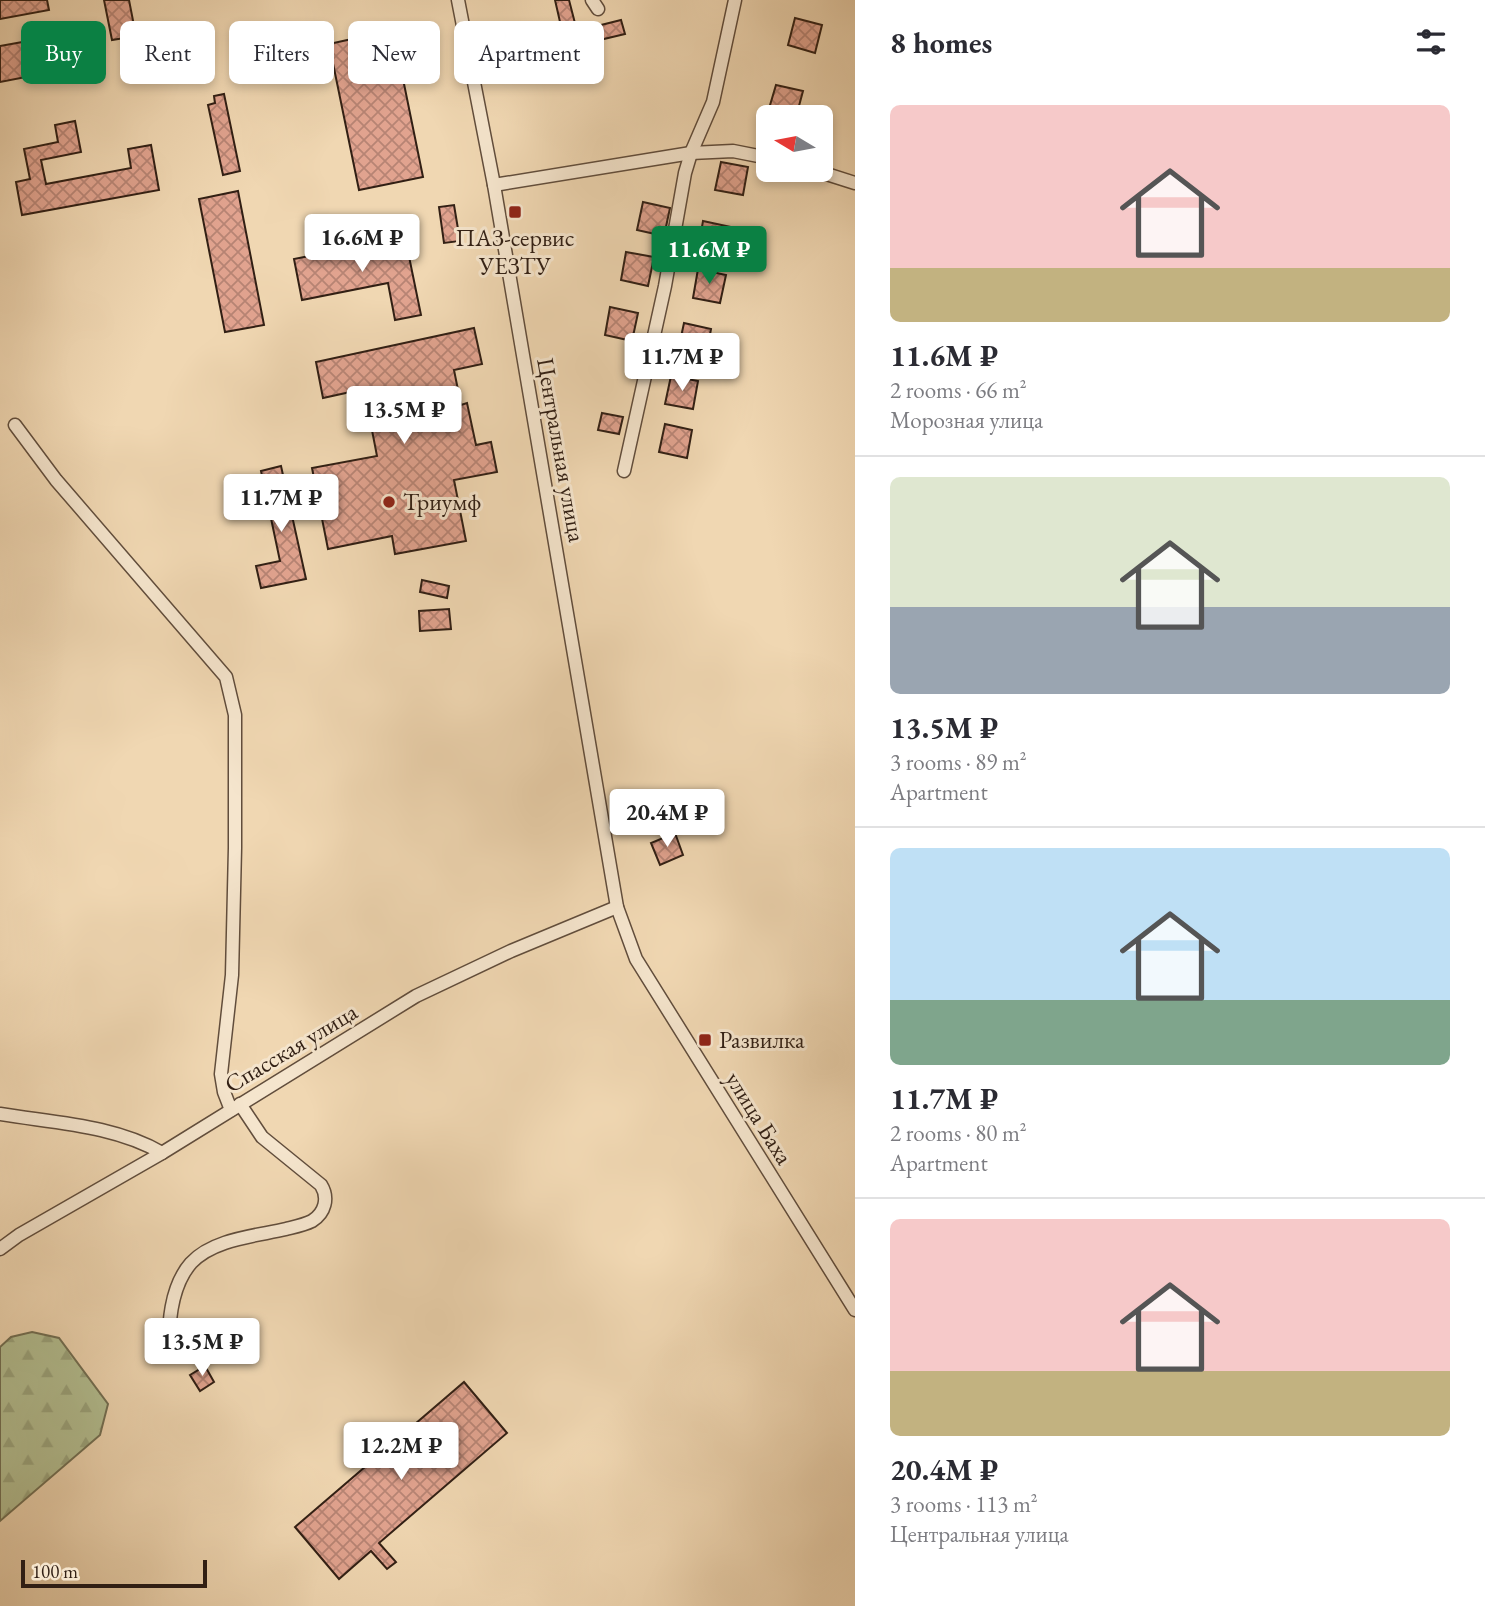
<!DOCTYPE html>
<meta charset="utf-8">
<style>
body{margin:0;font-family:"EB Garamond",serif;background:#f7f7f7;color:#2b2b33;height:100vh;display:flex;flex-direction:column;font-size:26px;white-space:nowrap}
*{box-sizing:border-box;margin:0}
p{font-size:23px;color:#7c7c81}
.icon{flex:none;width:38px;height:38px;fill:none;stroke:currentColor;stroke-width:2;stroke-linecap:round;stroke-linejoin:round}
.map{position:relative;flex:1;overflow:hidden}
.sheet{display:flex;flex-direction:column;background:#fff;width:630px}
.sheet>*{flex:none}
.top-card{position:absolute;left:21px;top:21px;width:665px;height:63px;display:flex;gap:14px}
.needle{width:46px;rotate:280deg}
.tools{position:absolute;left:756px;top:105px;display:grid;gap:14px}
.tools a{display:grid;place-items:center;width:77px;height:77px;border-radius:10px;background:#fff;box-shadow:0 4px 10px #0003;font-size:35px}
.scale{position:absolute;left:21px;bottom:18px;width:186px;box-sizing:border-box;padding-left:7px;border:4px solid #311f14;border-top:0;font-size:19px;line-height:24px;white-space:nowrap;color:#311f14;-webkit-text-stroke:5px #f5e5cd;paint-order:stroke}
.price{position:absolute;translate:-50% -60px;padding:0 16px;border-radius:7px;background:#fff;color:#222;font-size:23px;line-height:46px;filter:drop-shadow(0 2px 4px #0008)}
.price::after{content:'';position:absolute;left:50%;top:42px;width:21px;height:16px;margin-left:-10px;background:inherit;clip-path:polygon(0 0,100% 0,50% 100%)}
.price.on{background:#0b8043;color:#fff}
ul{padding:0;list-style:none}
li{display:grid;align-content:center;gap:14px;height:371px;padding:0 35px}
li+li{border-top:2px solid #e1e1e2}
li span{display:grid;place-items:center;height:217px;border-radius:10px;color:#555}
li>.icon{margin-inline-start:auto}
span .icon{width:126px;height:126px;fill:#fffc;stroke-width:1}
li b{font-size:30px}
h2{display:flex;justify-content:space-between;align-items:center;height:84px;padding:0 35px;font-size:30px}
.chip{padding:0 24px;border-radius:10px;background:#fff;box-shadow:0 4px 10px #0003;font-size:24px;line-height:63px}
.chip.on{background:#0b8043;color:#fff}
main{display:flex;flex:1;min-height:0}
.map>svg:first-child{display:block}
.forest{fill:url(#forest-firs);stroke:#726f53;stroke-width:2}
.building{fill:url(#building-cross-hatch);stroke:#311f14;stroke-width:2}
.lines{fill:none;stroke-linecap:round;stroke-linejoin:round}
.minor-casing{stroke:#614d3c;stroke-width:15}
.minor{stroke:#f5e5cd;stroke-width:12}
.poi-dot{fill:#8f2418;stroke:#f5e5cd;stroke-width:2.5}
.labels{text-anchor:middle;stroke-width:6;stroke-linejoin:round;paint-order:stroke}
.poi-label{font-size:24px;fill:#311f14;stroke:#f5e5cd;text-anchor:start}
.street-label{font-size:24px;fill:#311f14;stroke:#f5e5cd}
</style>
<main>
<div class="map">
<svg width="855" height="1606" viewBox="0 0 855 1606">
<defs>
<pattern id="forest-firs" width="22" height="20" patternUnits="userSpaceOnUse" patternTransform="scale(1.75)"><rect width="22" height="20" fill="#b3bf92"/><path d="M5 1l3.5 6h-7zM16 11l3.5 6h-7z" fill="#9aa47d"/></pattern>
<pattern id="building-cross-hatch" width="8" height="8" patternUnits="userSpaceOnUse" patternTransform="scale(1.75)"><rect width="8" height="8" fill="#e1a38f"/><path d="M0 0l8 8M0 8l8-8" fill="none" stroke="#b78474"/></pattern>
</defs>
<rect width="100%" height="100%" fill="#f0d7b2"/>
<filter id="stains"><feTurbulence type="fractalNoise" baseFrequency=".00286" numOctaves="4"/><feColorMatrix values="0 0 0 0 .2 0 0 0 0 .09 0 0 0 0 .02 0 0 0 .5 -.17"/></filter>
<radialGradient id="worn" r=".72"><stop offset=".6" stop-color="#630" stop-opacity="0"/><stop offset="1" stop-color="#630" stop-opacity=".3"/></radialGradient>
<path class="forest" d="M 32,1332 L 59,1338 L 108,1404 L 100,1435 L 0,1521 L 0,1347 L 11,1337 Z"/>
<g class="building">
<path d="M 0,0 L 47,0 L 49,10 L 0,19 Z"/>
<path d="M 104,0 L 129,0 L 136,36 L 112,40 Z"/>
<path d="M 555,0 L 569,0 L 577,31 L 621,20 L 625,34 L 566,48 Z"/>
<path d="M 795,18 L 822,25 L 815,53 L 788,45 Z"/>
<path d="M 393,30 L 423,177 L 359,190 L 329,44 Z"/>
<path d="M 56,36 L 62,70 L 0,82 L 0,46 Z"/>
<path d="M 776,85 L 803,91 L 796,117 L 768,112 Z"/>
<path d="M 224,94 L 240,171 L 223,175 L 208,105 L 215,103 L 214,96 Z"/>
<path d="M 75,121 L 81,152 L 41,160 L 46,184 L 131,168 L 128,149 L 151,145 L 159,190 L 22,215 L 16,182 L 30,179 L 24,149 L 58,142 L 55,125 Z"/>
<path d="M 721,162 L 748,167 L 743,195 L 715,190 Z"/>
<path d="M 238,191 L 264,325 L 225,332 L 199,199 Z"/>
<path d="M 643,202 L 670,208 L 664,236 L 637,230 Z"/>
<path d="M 454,205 L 460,241 L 444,243 L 439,207 Z"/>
<path d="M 703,221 L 731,227 L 725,255 L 698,250 Z"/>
<path d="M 405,237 L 421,315 L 395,320 L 388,283 L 302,300 L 294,259 Z"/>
<path d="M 626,252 L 654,257 L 648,286 L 621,280 Z"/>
<path d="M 698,269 L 726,275 L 720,303 L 693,298 Z"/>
<path d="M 610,307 L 638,313 L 632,341 L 605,335 Z"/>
<path d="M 684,323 L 711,329 L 706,357 L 678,351 Z"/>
<path d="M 474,328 L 482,364 L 454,370 L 461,405 L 467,403 L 476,445 L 491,442 L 497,472 L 454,480 L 466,541 L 395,554 L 392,536 L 328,549 L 312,468 L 377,456 L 364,389 L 323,398 L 316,362 Z"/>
<path d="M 671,376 L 698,381 L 693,409 L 665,404 Z"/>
<path d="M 602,413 L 623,417 L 619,434 L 598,430 Z"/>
<path d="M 665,424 L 692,430 L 687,458 L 659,452 Z"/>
<path d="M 281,466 L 306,579 L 261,588 L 256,566 L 280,561 L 261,471 Z"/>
<path d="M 422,580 L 449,586 L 447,598 L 420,592 Z"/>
<path d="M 449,609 L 451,629 L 420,631 L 419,611 Z"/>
<path d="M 675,833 L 683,855 L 660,865 L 651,843 Z"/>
<path d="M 205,1366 L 214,1382 L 200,1391 L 190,1375 Z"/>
<path d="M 464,1382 L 507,1433 L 379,1543 L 396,1562 L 387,1569 L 371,1551 L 339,1579 L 295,1527 Z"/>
</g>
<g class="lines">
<defs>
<g id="minor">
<path d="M 458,0 L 494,185 L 617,907 L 636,959 L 855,1310"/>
<path d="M 592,0 L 598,9"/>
<path d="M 814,170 L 855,183"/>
<path d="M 494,185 L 691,153 L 733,151 L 768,158"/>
<path d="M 15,425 L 56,480 L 226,677 L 235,715 L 235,848 L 232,975 L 221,1074 L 224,1092 L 231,1110"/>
<path d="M 624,471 L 665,286 L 685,173 L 691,153 L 713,102 L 735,0"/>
<path d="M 0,1114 C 54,1123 114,1125 162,1153"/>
<path d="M 0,1249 L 19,1235 L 162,1153 L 416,996 L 511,951 L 617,907"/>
<path d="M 169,1355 C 168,1325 170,1287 191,1263 C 213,1239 256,1236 286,1229 C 294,1227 304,1225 312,1221 C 325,1213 329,1198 321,1185 L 262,1137 L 240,1104"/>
</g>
</defs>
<use href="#minor" class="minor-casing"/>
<use href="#minor" class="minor"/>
</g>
<g class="poi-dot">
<rect x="508" y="205" width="14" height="14" rx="3.5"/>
<circle cx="389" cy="502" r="7"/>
<rect x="698" y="1033" width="14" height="14" rx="3.5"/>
</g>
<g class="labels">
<g class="poi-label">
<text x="515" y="246" text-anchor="middle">ПАЗ-сервис<tspan x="515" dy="28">УЕЗТУ</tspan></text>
<text x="403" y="510">Триумф</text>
<text x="719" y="1048">Развилка</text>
</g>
<g class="street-label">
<text transform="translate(561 450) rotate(80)" y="8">Центральная улица</text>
<text transform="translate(291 1048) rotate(-31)" y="8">Спасская улица</text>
<text transform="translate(759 1118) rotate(58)" y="8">улица Баха</text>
</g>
</g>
<rect width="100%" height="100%" filter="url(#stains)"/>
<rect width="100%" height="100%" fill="url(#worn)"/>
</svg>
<div class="tools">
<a><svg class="needle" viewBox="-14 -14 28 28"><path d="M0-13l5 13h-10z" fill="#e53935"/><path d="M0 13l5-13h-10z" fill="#7c7c81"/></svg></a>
</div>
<div class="scale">100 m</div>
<b class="price" style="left:362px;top:274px">16.6M ₽</b>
<b class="price on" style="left:709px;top:286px">11.6M ₽</b>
<b class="price" style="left:682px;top:393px">11.7M ₽</b>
<b class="price" style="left:404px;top:446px">13.5M ₽</b>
<b class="price" style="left:281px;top:534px">11.7M ₽</b>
<b class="price" style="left:667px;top:849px">20.4M ₽</b>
<b class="price" style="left:202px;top:1378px">13.5M ₽</b>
<b class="price" style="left:401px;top:1482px">12.2M ₽</b>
<div class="top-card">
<a class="chip on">Buy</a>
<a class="chip">Rent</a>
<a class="chip">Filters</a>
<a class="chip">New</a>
<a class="chip">Apartment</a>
</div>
</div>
<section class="sheet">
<h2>8 homes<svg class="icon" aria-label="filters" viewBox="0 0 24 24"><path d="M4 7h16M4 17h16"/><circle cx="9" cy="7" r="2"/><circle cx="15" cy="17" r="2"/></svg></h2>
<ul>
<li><span style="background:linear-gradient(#f6c9c9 75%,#c2b280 0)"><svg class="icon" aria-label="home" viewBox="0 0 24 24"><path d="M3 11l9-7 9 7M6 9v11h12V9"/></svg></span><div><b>11.6M ₽</b><p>2 rooms · 66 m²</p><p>Морозная улица</p></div></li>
<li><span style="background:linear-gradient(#dfe7d0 60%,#9aa5b1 0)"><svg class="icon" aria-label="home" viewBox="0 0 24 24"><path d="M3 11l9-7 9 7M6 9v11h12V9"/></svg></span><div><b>13.5M ₽</b><p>3 rooms · 89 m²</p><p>Apartment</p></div></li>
<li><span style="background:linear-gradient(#bfe0f5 70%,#7fa58c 0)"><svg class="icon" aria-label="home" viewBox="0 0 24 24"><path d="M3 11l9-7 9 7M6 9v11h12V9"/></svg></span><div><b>11.7M ₽</b><p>2 rooms · 80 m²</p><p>Apartment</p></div></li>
<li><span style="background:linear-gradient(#f6c9c9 70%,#c2b280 0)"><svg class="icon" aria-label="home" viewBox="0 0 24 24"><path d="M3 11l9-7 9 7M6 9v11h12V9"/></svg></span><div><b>20.4M ₽</b><p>3 rooms · 113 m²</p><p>Центральная улица</p></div></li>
</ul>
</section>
</main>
